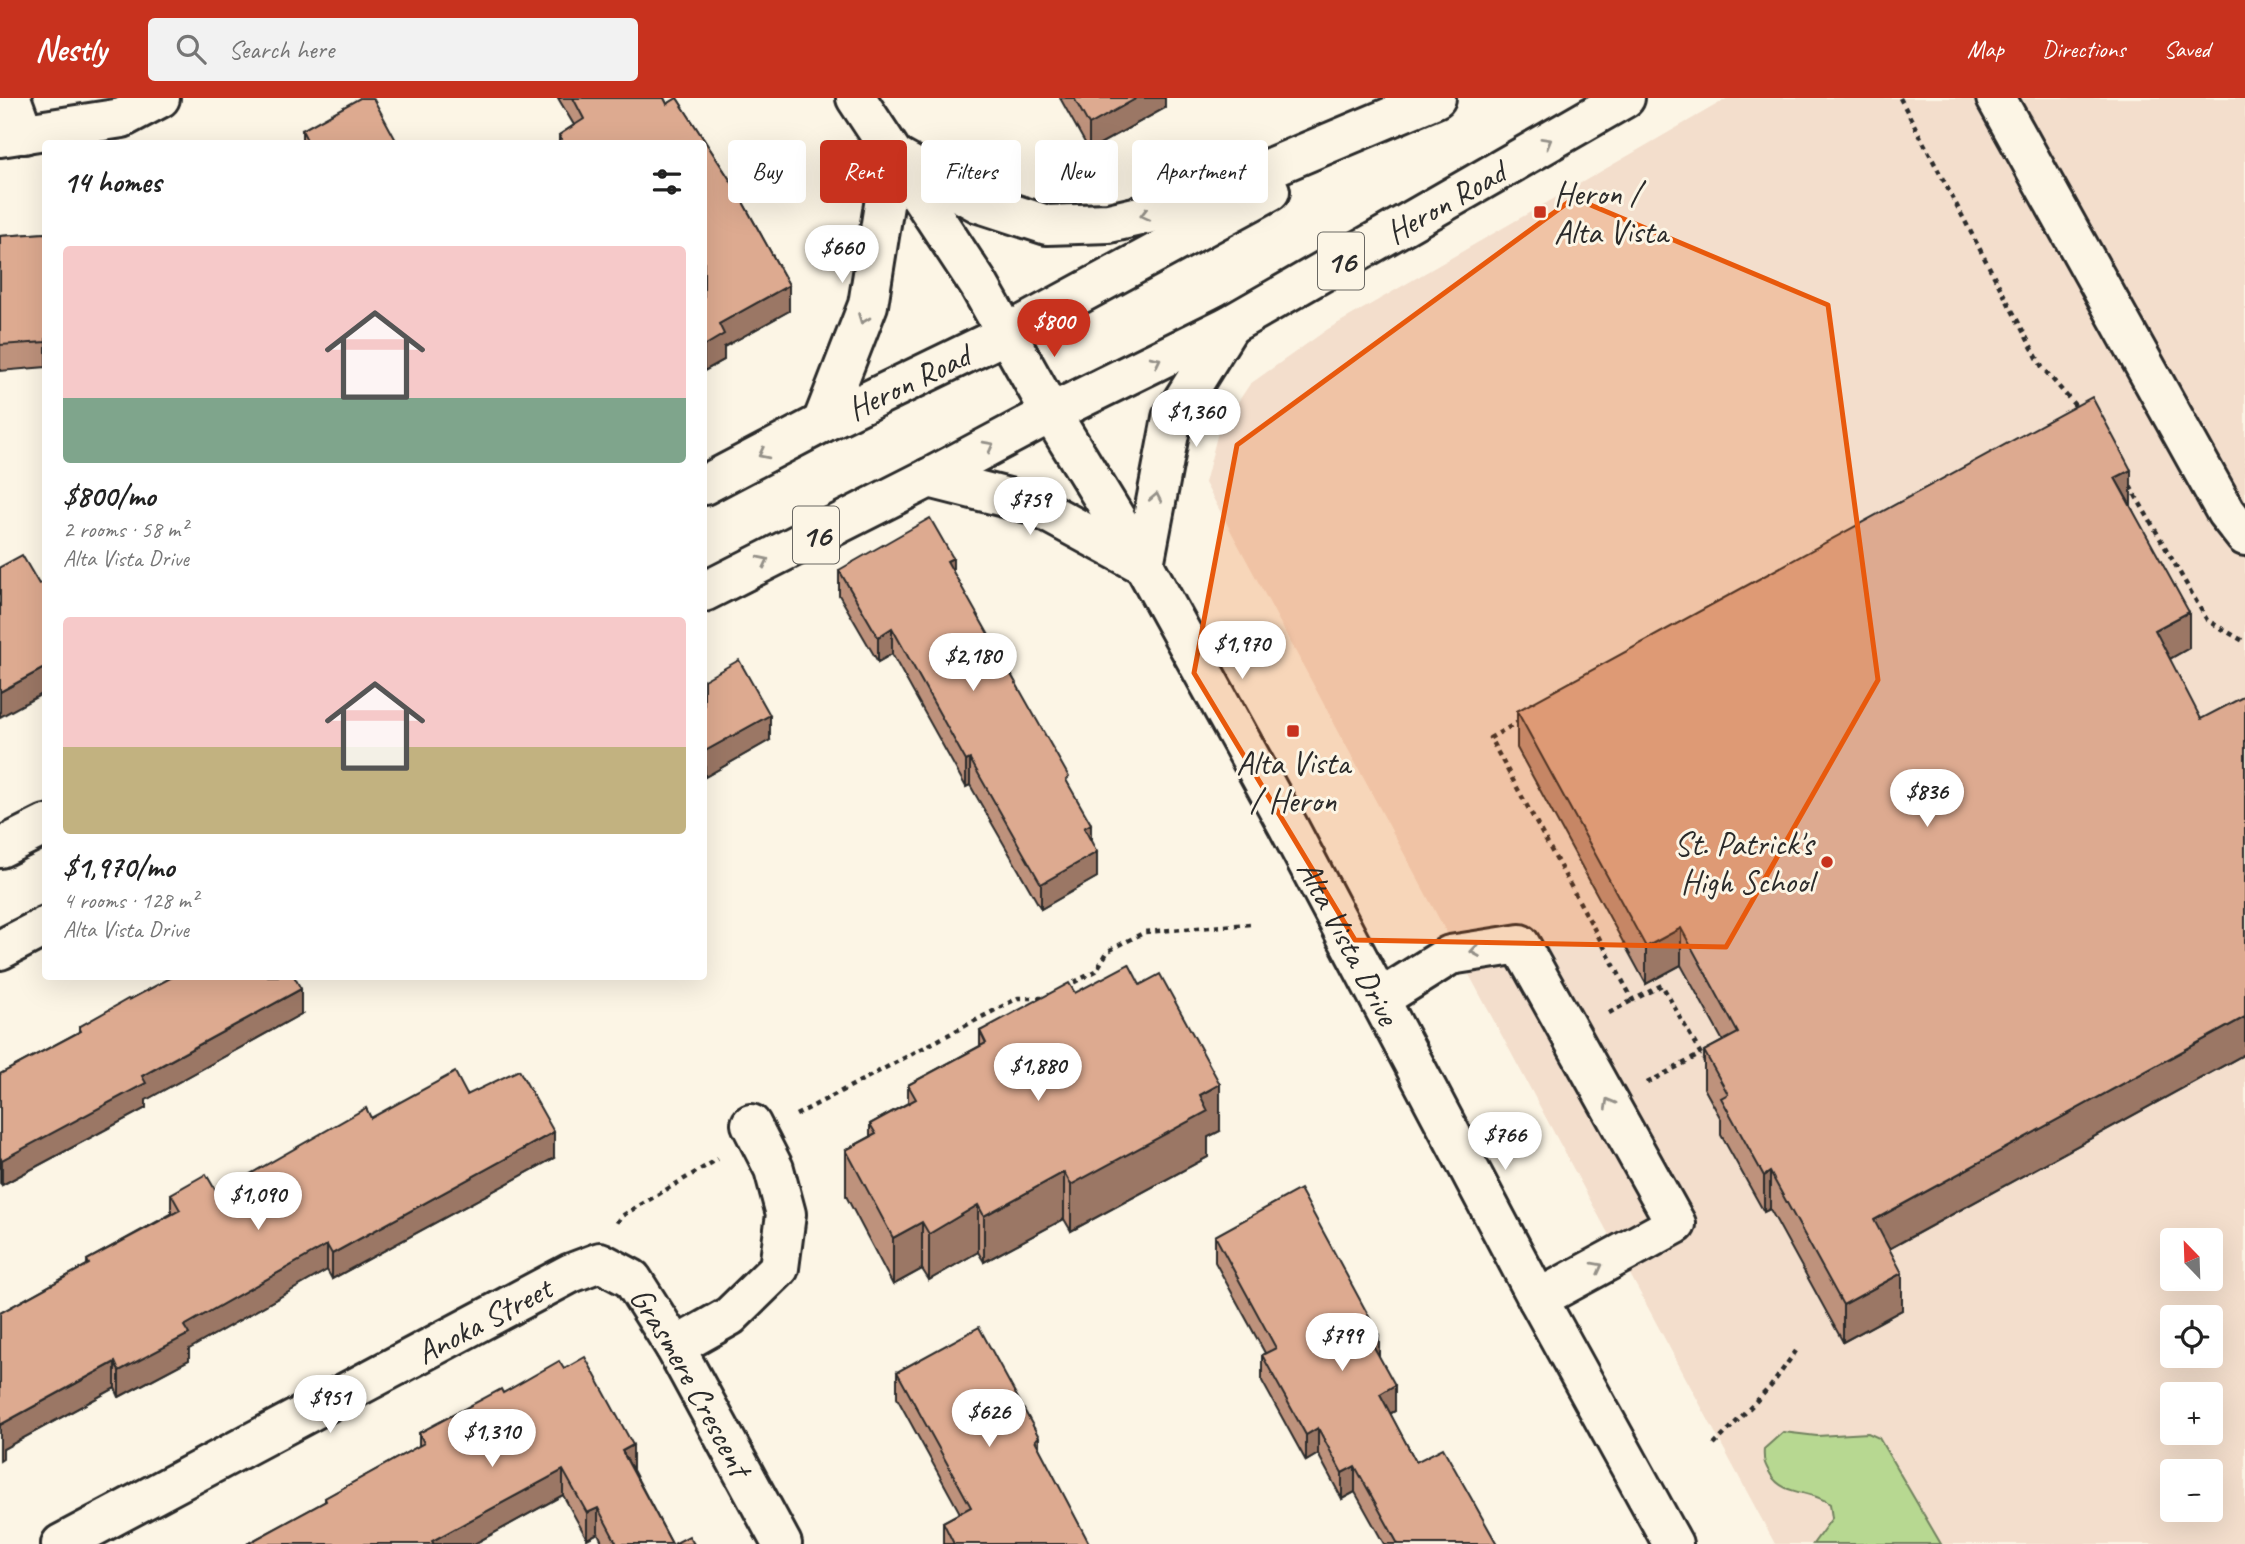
<!DOCTYPE html>
<meta charset="utf-8">
<style>
body{margin:0;font-family:Caveat,sans-serif;background:#f2f2f2;color:#222;height:100vh;display:flex;flex-direction:column;font-size:26px;white-space:nowrap}
*{box-sizing:border-box;margin:0}
p{font-size:23px;color:#767676}
.icon{flex:none;width:38px;height:38px;fill:none;stroke:currentColor;stroke-width:2;stroke-linecap:round;stroke-linejoin:round}
.map{position:relative;flex:1;overflow:hidden}
.sheet{position:absolute;left:42px;top:42px;width:665px;height:840px;display:flex;flex-direction:column;background:#fff;border-radius:7px;box-shadow:0 7px 28px #0002}
.sheet>*{flex:none}
.guide{position:absolute;left:728px;top:42px;width:665px;height:63px;display:flex;gap:14px}
.needle{width:46px;rotate:337deg}
.buttons{position:absolute;left:2160px;top:1130px;display:grid;gap:14px}
.buttons a{display:grid;place-items:center;width:63px;height:63px;border-radius:7px;background:#fff;box-shadow:0 7px 28px #0002;font-size:35px}
.price{position:absolute;translate:-50% -60px;padding:0 16px;border-radius:24px;background:#fff;color:#222;font-size:23px;line-height:46px;filter:drop-shadow(0 2px 4px #0008)}
.price::after{content:'';position:absolute;left:50%;top:42px;width:21px;height:16px;margin-left:-10px;background:inherit;clip-path:polygon(0 0,100% 0,50% 100%)}
.price.current{background:#c8321e;color:#fff}
ul{padding:0;list-style:none}
li{display:grid;align-content:center;gap:14px;height:371px;padding:0 21px}
li span{display:grid;place-items:center;height:217px;border-radius:7px;color:#555}
li>.icon{margin-inline-start:auto}
span .icon{width:126px;height:126px;fill:#fffc;stroke-width:1}
li b{font-size:30px}
h2{display:flex;justify-content:space-between;align-items:center;height:84px;padding:0 21px;font-size:30px}
.pill{padding:0 24px;border-radius:7px;background:#fff;box-shadow:0 7px 28px #0002;font-size:24px;line-height:63px}
.pill.current{background:#c8321e;color:#fff}
header{display:flex;align-items:center;gap:42px;box-sizing:border-box;height:98px;padding:0 35px;background:#c8321e;color:#fff}
header strong{font-size:33px}
nav{display:flex;gap:38px;margin-inline-start:auto;font-size:24px}
.search{width:490px;height:63px;background:#f2f2f2;display:flex;align-items:center;gap:18px;box-sizing:border-box;padding:0 24px;border-radius:7px;color:#767676;font-size:26px}
.map>svg:first-child{display:block}
.built{fill:#f3decc;fill-rule:evenodd}
.green{fill:#b7d891;stroke:#71825e;stroke-width:2}
.lines{fill:none;stroke-linecap:round;stroke-linejoin:round}
.minor-casing{stroke:#2b2b2b;stroke-width:44}
.major-casing{stroke:#2b2b2b;stroke-width:44}
.path{stroke:#2b2b2b;stroke-width:4.5;stroke-dasharray:5 5;stroke-linecap:butt}
.minor{stroke:#fcf5e5;stroke-width:38}
.major{stroke:#fcf5e5;stroke-width:38}
.wall{fill:#be927c;stroke:#2b2b2b;stroke-width:2}
.shaded-wall{fill:#9b7765;stroke:#2b2b2b;stroke-width:2}
.building{fill:#ddaa90;stroke:#2b2b2b;stroke-width:2}
.oneway{stroke:#949088}
.marked{fill:#e8590c;fill-opacity:0.2;stroke:#e8590c;stroke-width:5;stroke-linejoin:round}
.poi-dot{fill:#c8321e;stroke:#fcf5e5;stroke-width:2.5}
.labels{text-anchor:middle;stroke-width:6;stroke-linejoin:round;paint-order:stroke}
.shield{fill:#fcf5e5;stroke:#6a6863;stroke-width:2}
.shield-label{font-size:32px;font-weight:bold;fill:#2b2b2b}
.poi-label{font-size:33px;fill:#2b2b2b;stroke:#fcf5e5;text-anchor:start}
.street-label{font-size:33px;fill:#2b2b2b;stroke:#fcf5e5}
</style>
<header>
<strong>Nestly</strong>
<div class="search"><svg class="icon" aria-label="search" viewBox="0 0 24 24"><circle cx="10" cy="10" r="6"/><path d="M15 15l6 6"/></svg>Search here</div>
<nav><a>Map</a><a>Directions</a><a>Saved</a></nav>
</header>
<div class="map">
<svg width="2245" height="1446" viewBox="0 0 2245 1446">
<rect width="100%" height="100%" fill="#fcf5e5"/>
<filter id="ink" filterUnits="userSpaceOnUse"><feTurbulence type="fractalNoise" baseFrequency=".0143" numOctaves="2"/><feDisplacementMap in="SourceGraphic" scale="14" xChannelSelector="R" yChannelSelector="G"/><feConvolveMatrix kernelMatrix="1 2 1 2 8 2 1 2 1" color-interpolation-filters="sRGB"/></filter>
<g filter="url(#ink)">
<path class="built" d="M 1728,0 L 2245,0 L 2245,1446 L 1775,1446 L 1205,385 L 1218,334 L 1250,286 L 1328,231 ZM 2172,1143 L 2210,1143 L 2210,1181 L 2172,1181 ZM 2172,1220 L 2210,1220 L 2210,1258 L 2172,1258 ZM 2172,1297 L 2210,1297 L 2210,1335 L 2172,1335 ZM 2172,1374 L 2210,1374 L 2210,1412 L 2172,1412 Z"/>
<path class="green" d="M 1783,1334 L 1817,1338 L 1868,1335 L 1879,1340 L 1941,1446 L 1813,1446 L 1832,1420 L 1830,1406 C 1813,1392 1783,1398 1771,1377 C 1765,1367 1763,1363 1764,1351 Z"/>
<g class="lines">
<defs>
<g id="minor">
<path d="M 11,0 L 24,36"/>
<path id="s1" d="M 856,0 L 979,187 L 1051,315 L 1144,467 L 1288,728 L 1538,1201 L 1673,1446"/>
<path d="M 1996,0 L 2226,414 L 2245,438"/>
<path d="M 0,39 L 122,20 L 160,0"/>
<path d="M 1380,901 L 1450,857 L 1520,846 L 1676,1126 L 1538,1201"/>
<path d="M 675,1249 L 730,1218 L 779,1170 L 786,1116 L 774,1071 L 751,1026"/>
<path id="s2" d="M 61,1446 L 571,1175 L 600,1164 L 632,1181 L 675,1249 L 782,1446"/>
</g>
<g id="major">
<path d="M 822,325 L 868,207 L 892,57 L 979,105 L 1047,127 L 1109,125 L 1174,110 L 1436,0"/>
<path d="M 929,380 L 1032,406 L 1144,467 L 1172,320 L 1230,227"/>
<path id="s3" d="M 704,387 L 822,325 L 1006,236 L 1270,93"/>
<path id="s4" d="M 704,494 L 929,380 L 1051,315 L 1230,227 L 1625,0"/>
<path d="M 0,750 L 46,727"/>
<path d="M 0,852 L 46,828"/>
</g>
</defs>
<use href="#minor" class="minor-casing"/>
<use href="#major" class="major-casing"/>
<g class="path">
<path d="M 1900,0 L 2042,269 L 2078,311"/>
<path d="M 2130,388 L 2207,522 L 2245,544"/>
<path d="M 1520,623 L 1490,640 L 1633,902 L 1662,887 L 1707,967"/>
<path d="M 1065,889 L 1096,873 L 1108,853 L 1145,834 L 1251,826"/>
<path d="M 1609,915 L 1633,902"/>
<path d="M 1647,985 L 1701,956"/>
<path d="M 796,1017 L 1018,900 L 1045,900"/>
<path d="M 617,1125 L 620,1119 L 718,1061"/>
<path d="M 1714,1347 L 1771,1288 L 1796,1253"/>
</g>
<use href="#minor" class="minor"/>
<use href="#major" class="major"/>
</g>
<g class="wall">
<path d="M 558,0 L 664,0 L 667,6 L 677,0 L 734,88 L 789,187 L 789,213 L 724,249 L 724,262 L 704,273 L 704,46 L 559,46 L 559,37 L 574,27 Z"/>
<path d="M 1060,0 L 1165,0 L 1165,10 L 1089,52 Z"/>
<path d="M 302,32 L 398,46 L 302,46 Z"/>
<path d="M 46,135 L 46,269 L 0,273 L 0,138 Z"/>
<path d="M 2131,408 L 2189,550 L 2170,561 L 2245,956 L 1889,1151 L 1902,1212 L 1843,1244 L 1770,1111 L 1764,1114 L 1721,1037 L 1721,1021 L 1704,990 L 1704,953 L 1723,943 L 1681,867 L 1646,886 L 1517,650 L 1517,613 Z"/>
<path d="M 839,472 L 953,475 L 1069,688 L 1091,743 L 1097,779 L 1041,811 L 970,687 L 966,689 L 892,556 L 878,564 L 839,497 Z"/>
<path d="M 704,582 L 770,642 L 705,679 L 704,675 Z"/>
<path d="M 1075,895 L 1220,1033 L 1208,1039 L 1208,1059 L 1071,1133 L 1064,1121 L 984,1164 L 978,1154 L 929,1182 L 922,1171 L 893,1187 L 846,1098 L 846,1052 L 870,1039 L 870,1026 L 908,1005 L 908,987 L 980,948 L 980,933 Z"/>
<path d="M 129,902 L 301,916 L 146,1002 L 146,1010 L 2,1087 L 0,1085 L 0,976 L 79,934 L 79,929 Z"/>
<path d="M 467,997 L 554,1060 L 332,1181 L 327,1172 L 189,1251 L 189,1262 L 119,1299 L 115,1290 L 3,1351 L 3,1361 L 0,1215 L 87,1167 L 87,1162 L 171,1116 L 171,1096 L 217,1095 L 371,1020 Z"/>
<path d="M 1215,1138 L 1379,1259 L 1395,1313 L 1390,1316 L 1416,1364 L 1497,1446 L 1384,1446 L 1355,1394 L 1342,1401 L 1318,1356 L 1306,1363 L 1262,1283 L 1262,1257 L 1265,1255 L 1215,1164 Z"/>
<path d="M 564,1271 L 633,1372 L 672,1446 L 603,1446 L 598,1435 L 587,1441 L 563,1397 L 474,1446 L 247,1446 L 325,1404 L 325,1400 L 419,1348 L 419,1335 L 503,1295 Z"/>
<path d="M 897,1274 L 1039,1351 L 1089,1446 L 943,1446 L 943,1424 L 960,1415 L 897,1300 Z"/>
</g>
<g class="shaded-wall">
<path d="M 1137,0 L 1165,0 L 1165,10 L 1089,52 L 1089,27 Z"/>
<path d="M 789,187 L 789,213 L 724,249 L 724,262 L 704,273 L 704,248 L 719,226 Z"/>
<path d="M 2131,372 L 2131,408 L 2115,380 Z"/>
<path d="M 953,460 L 953,486 L 947,463 Z"/>
<path d="M 2189,514 L 2189,550 L 2155,569 L 2155,532 Z"/>
<path d="M 892,530 L 892,556 L 878,564 L 878,539 Z"/>
<path d="M 46,569 L 46,594 L 0,619 L 0,594 Z"/>
<path d="M 770,617 L 770,642 L 705,679 L 705,653 Z"/>
<path d="M 970,661 L 970,687 L 966,689 L 966,663 Z"/>
<path d="M 1091,726 L 1091,751 L 1084,730 Z"/>
<path d="M 1097,754 L 1097,779 L 1041,811 L 1041,786 Z"/>
<path d="M 1681,830 L 1681,867 L 1646,886 L 1646,849 Z"/>
<path d="M 301,891 L 301,916 L 146,1002 L 146,1010 L 2,1087 L 2,1062 L 142,978 Z"/>
<path d="M 2245,919 L 2245,956 L 1874,1159 L 1874,1122 Z"/>
<path d="M 1220,986 L 1220,1033 L 1208,1039 L 1208,1059 L 1071,1133 L 1071,1087 L 1200,997 Z"/>
<path d="M 554,1034 L 554,1060 L 332,1181 L 332,1156 Z"/>
<path d="M 1064,1074 L 1064,1121 L 984,1164 L 984,1118 Z"/>
<path d="M 1770,1074 L 1770,1111 L 1764,1114 L 1764,1078 Z"/>
<path d="M 978,1107 L 978,1154 L 929,1182 L 929,1136 Z"/>
<path d="M 922,1124 L 922,1171 L 893,1187 L 893,1140 Z"/>
<path d="M 327,1147 L 327,1172 L 189,1251 L 189,1262 L 119,1299 L 119,1273 L 184,1228 Z"/>
<path d="M 1902,1175 L 1902,1212 L 1843,1244 L 1843,1207 Z"/>
<path d="M 1379,1237 L 1379,1262 L 1370,1242 Z"/>
<path d="M 115,1264 L 115,1290 L 3,1351 L 3,1361 L 0,1363 L 0,1327 Z"/>
<path d="M 1395,1287 L 1395,1313 L 1380,1321 L 1380,1296 Z"/>
<path d="M 1318,1330 L 1318,1356 L 1306,1363 L 1306,1337 Z"/>
<path d="M 1039,1339 L 1039,1365 L 1035,1342 Z"/>
<path d="M 633,1347 L 633,1372 L 622,1353 Z"/>
<path d="M 1355,1368 L 1355,1394 L 1342,1401 L 1342,1375 Z"/>
<path d="M 563,1372 L 563,1397 L 474,1446 L 432,1446 L 432,1443 Z"/>
<path d="M 598,1410 L 598,1435 L 587,1441 L 587,1415 Z"/>
</g>
<g class="building">
<path d="M 360,0 L 373,0 L 398,46 L 307,46 L 308,44 L 302,32 Z"/>
<path d="M 573,0 L 664,0 L 667,6 L 677,0 L 734,88 L 789,187 L 719,226 L 724,236 L 704,248 L 704,46 L 564,46 L 559,37 L 584,21 Z"/>
<path d="M 1074,0 L 1137,0 L 1089,27 Z"/>
<path d="M 46,135 L 46,244 L 0,247 L 0,138 Z"/>
<path d="M 2092,299 L 2131,372 L 2115,380 L 2189,514 L 2155,532 L 2201,621 L 2245,598 L 2245,919 L 1874,1122 L 1902,1175 L 1843,1207 L 1770,1074 L 1764,1078 L 1721,1000 L 1728,996 L 1704,953 L 1738,935 L 1681,830 L 1646,849 L 1517,613 Z"/>
<path d="M 930,420 L 953,460 L 947,463 L 1069,679 L 1066,682 L 1091,726 L 1084,730 L 1097,754 L 1041,786 L 970,661 L 966,663 L 892,530 L 878,539 L 839,472 Z"/>
<path d="M 22,457 L 39,486 L 46,483 L 46,569 L 0,594 L 0,469 Z"/>
<path d="M 739,562 L 770,617 L 705,653 L 704,650 L 704,582 Z"/>
<path d="M 1129,866 L 1140,887 L 1160,876 L 1220,986 L 1200,997 L 1208,1013 L 1071,1087 L 1064,1074 L 984,1118 L 978,1107 L 929,1136 L 922,1124 L 893,1140 L 846,1052 L 876,1036 L 870,1026 L 916,1001 L 908,987 L 986,945 L 980,933 L 1069,885 L 1075,895 Z"/>
<path d="M 174,878 L 294,878 L 301,891 L 142,978 L 146,985 L 2,1062 L 0,1059 L 0,976 L 81,933 L 79,929 L 128,901 L 129,902 Z"/>
<path d="M 519,972 L 554,1034 L 332,1156 L 327,1147 L 184,1228 L 189,1236 L 119,1273 L 115,1264 L 0,1327 L 0,1215 L 89,1166 L 87,1162 L 180,1112 L 171,1096 L 206,1076 L 217,1095 L 366,1010 L 371,1020 L 455,974 L 467,997 Z"/>
<path d="M 1300,1091 L 1379,1237 L 1370,1242 L 1395,1287 L 1380,1296 L 1416,1364 L 1443,1350 L 1497,1446 L 1398,1446 L 1355,1368 L 1342,1375 L 1318,1330 L 1306,1337 L 1262,1257 L 1276,1250 L 1215,1138 Z"/>
<path d="M 979,1229 L 1039,1339 L 1035,1342 L 1089,1445 L 1088,1446 L 954,1446 L 943,1424 L 971,1409 L 897,1274 Z"/>
<path d="M 585,1259 L 633,1347 L 622,1353 L 672,1446 L 617,1446 L 598,1410 L 587,1415 L 563,1372 L 432,1443 L 434,1446 L 247,1446 L 326,1403 L 325,1400 L 424,1345 L 419,1335 L 501,1291 L 503,1295 L 559,1263 L 564,1271 Z"/>
<path d="M 689,1438 L 694,1446 L 674,1446 Z"/>
</g>
<defs><path id="oneway-chevron" d="M-2-3.5L2.5 0L-2 3.5" fill="none" stroke-width="1.6" stroke-linecap="round" stroke-linejoin="round" transform="scale(1.75)"/></defs>
<g class="oneway">
<use href="#oneway-chevron" transform="translate(1547 44) rotate(-30)"/>
<use href="#oneway-chevron" transform="translate(1145 117) rotate(166)"/>
<use href="#oneway-chevron" transform="translate(863 221) rotate(111)"/>
<use href="#oneway-chevron" transform="translate(1156 263) rotate(-26)"/>
<use href="#oneway-chevron" transform="translate(989 348) rotate(-28)"/>
<use href="#oneway-chevron" transform="translate(763 356) rotate(153)"/>
<use href="#oneway-chevron" transform="translate(1156 400) rotate(-79)"/>
<use href="#oneway-chevron" transform="translate(764 463) rotate(-27)"/>
<use href="#oneway-chevron" transform="translate(1475 853) rotate(171)"/>
<use href="#oneway-chevron" transform="translate(1609 1005) rotate(-119)"/>
<use href="#oneway-chevron" transform="translate(1598 1169) rotate(-28)"/>
</g>
</g>
<path class="marked" d="M 1574,100 L 1828,207 L 1878,582 L 1726,849 L 1355,842 L 1194,575 L 1237,347 Z"/>
<g class="poi-dot">
<rect x="1533" y="107" width="14" height="14" rx="3.5"/>
<rect x="1286" y="626" width="14" height="14" rx="3.5"/>
<circle cx="1827" cy="764" r="7"/>
</g>
<g class="labels">
<g class="shield">
<rect x="1318" y="134.5" width="46" height="57" rx="5"/>
<rect x="793" y="408.5" width="46" height="57" rx="5"/>
</g>
<g class="shield-label">
<text x="1341" y="174">16</text>
<text x="816" y="448">16</text>
</g>
<g class="poi-label">
<text x="1554" y="107">Heron /<tspan x="1554" dy="38">Alta Vista</tspan></text>
<text x="1293" y="676" text-anchor="middle">Alta Vista<tspan x="1293" dy="38">/ Heron</tspan></text>
<text x="1813" y="757" text-anchor="end">St. Patrick's<tspan x="1813" dy="38">High School</tspan></text>
</g>
<g class="street-label">
<text dy="12" stroke="none"><textPath href="#s4" startOffset="838">Heron Road</textPath></text>
<text dy="12" stroke="none"><textPath href="#s3" startOffset="229">Heron Road</textPath></text>
<text dy="12" stroke="none"><textPath href="#s1" startOffset="978">Alta Vista Drive</textPath></text>
<text dy="12" stroke="none"><textPath href="#s2" startOffset="478">Anoka Street</textPath></text>
<text dy="12" stroke="none"><textPath href="#s2" startOffset="763">Grasmere Crescent</textPath></text>
</g>
</g>
</svg>
<div class="buttons">
<a><svg class="needle" viewBox="-14 -14 28 28"><path d="M0-13l5 13h-10z" fill="#e53935"/><path d="M0 13l5-13h-10z" fill="#767676"/></svg></a>
<a><svg class="icon" aria-label="locate" viewBox="0 0 24 24"><circle cx="12" cy="12" r="6"/><path d="M12 2v4M12 18v4M2 12h4M18 12h4"/></svg></a>
<a>+</a>
<a>−</a>
</div>
<b class="price" style="left:842px;top:187px">$660</b>
<b class="price current" style="left:1054px;top:261px">$800</b>
<b class="price" style="left:1196px;top:351px">$1,360</b>
<b class="price" style="left:1030px;top:439px">$759</b>
<b class="price" style="left:1242px;top:583px">$1,970</b>
<b class="price" style="left:973px;top:595px">$2,180</b>
<b class="price" style="left:1927px;top:731px">$836</b>
<b class="price" style="left:1038px;top:1005px">$1,880</b>
<b class="price" style="left:1505px;top:1074px">$766</b>
<b class="price" style="left:258px;top:1134px">$1,090</b>
<b class="price" style="left:1342px;top:1275px">$799</b>
<b class="price" style="left:330px;top:1337px">$951</b>
<b class="price" style="left:989px;top:1351px">$626</b>
<b class="price" style="left:492px;top:1371px">$1,310</b>
<div class="guide">
<a class="pill">Buy</a>
<a class="pill current">Rent</a>
<a class="pill">Filters</a>
<a class="pill">New</a>
<a class="pill">Apartment</a>
</div>
<section class="sheet">
<h2>14 homes<svg class="icon" aria-label="filters" viewBox="0 0 24 24"><path d="M4 7h16M4 17h16"/><circle cx="9" cy="7" r="2"/><circle cx="15" cy="17" r="2"/></svg></h2>
<ul>
<li><span style="background:linear-gradient(#f6c9c9 70%,#7fa58c 0)"><svg class="icon" aria-label="home" viewBox="0 0 24 24"><path d="M3 11l9-7 9 7M6 9v11h12V9"/></svg></span><div><b>$800/mo</b><p>2 rooms · 58 m²</p><p>Alta Vista Drive</p></div></li>
<li><span style="background:linear-gradient(#f6c9c9 60%,#c2b280 0)"><svg class="icon" aria-label="home" viewBox="0 0 24 24"><path d="M3 11l9-7 9 7M6 9v11h12V9"/></svg></span><div><b>$1,970/mo</b><p>4 rooms · 128 m²</p><p>Alta Vista Drive</p></div></li>
</ul>
</section>
</div>
